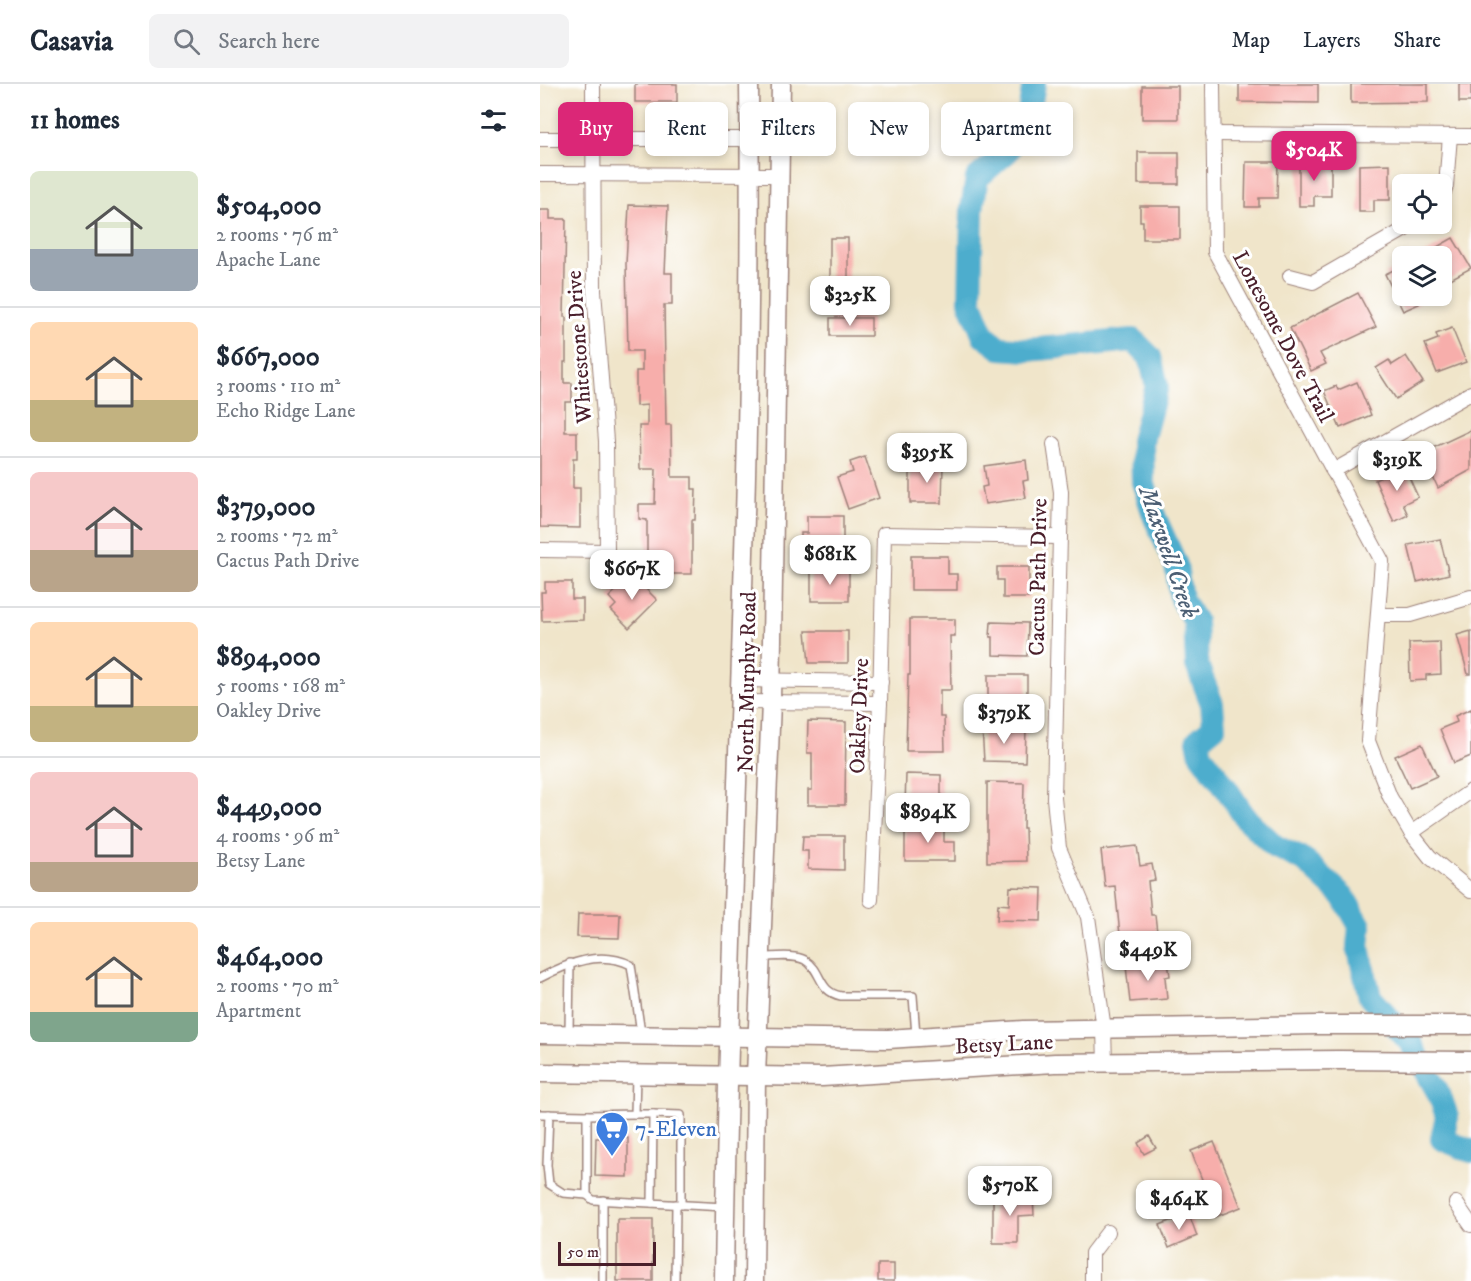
<!DOCTYPE html>
<meta charset="utf-8">
<style>
body{margin:0;font-family:"IM FELL DW Pica",serif;background:#f2f2f3;color:#1f2937;height:100vh;display:flex;flex-direction:column;font-size:22px;white-space:nowrap}
*{box-sizing:border-box;margin:0}
p{font-size:20px;color:#747a83}
.icon{flex:none;width:33px;height:33px;fill:none;stroke:currentColor;stroke-width:2;stroke-linecap:round;stroke-linejoin:round}
.map{position:relative;flex:1;overflow:hidden}
.sheet{display:flex;flex-direction:column;background:#fff;width:540px}
.sheet>*{flex:none}
.guide{position:absolute;left:18px;top:18px;width:570px;height:54px;display:flex;gap:12px}
.tools{position:absolute;left:852px;top:90px;display:grid;gap:12px}
.tools a{display:grid;place-items:center;width:60px;height:60px;border-radius:9px;background:#fff;box-shadow:0 3px 9px #0003;font-size:30px}
.scale{position:absolute;left:18px;bottom:15px;width:98px;box-sizing:border-box;padding-left:6px;border:3px solid #4a1f2b;border-top:0;font-size:16px;line-height:21px;white-space:nowrap;color:#4a1f2b;-webkit-text-stroke:4px #fff;paint-order:stroke}
.price{position:absolute;translate:-50% -51px;padding:0 14px;border-radius:12px;background:#fff;color:#222;font-size:20px;line-height:39px;filter:drop-shadow(0 2px 3px #0008)}
.price::after{content:'';position:absolute;left:50%;top:36px;width:18px;height:14px;margin-left:-9px;background:inherit;clip-path:polygon(0 0,100% 0,50% 100%)}
.price.selected{background:#db2777;color:#fff}
ul{padding:0;list-style:none}
li{display:flex;align-items:center;gap:18px;height:150px;padding:0 30px}
li+li{border-top:2px solid #e0e1e3}
li span{display:grid;place-items:center;flex:none;width:168px;height:120px;border-radius:9px;color:#555}
li>.icon{margin-inline-start:auto}
span .icon{width:72px;height:72px;fill:#fffc;stroke-width:1}
li b{font-size:26px}
h2{display:flex;justify-content:space-between;align-items:center;height:72px;padding:0 30px;font-size:26px}
.chip{padding:0 21px;border-radius:9px;background:#fff;box-shadow:0 3px 9px #0003;font-size:21px;line-height:54px}
.chip.selected{background:#db2777;color:#fff}
header{display:flex;align-items:center;gap:36px;box-sizing:border-box;height:84px;padding:0 30px;background:#fff;border-bottom:2px solid #e0e1e3}
header strong{font-size:28px}
nav{display:flex;gap:33px;margin-inline-start:auto;font-size:21px}
.search{width:420px;height:54px;background:#f2f2f3;display:flex;align-items:center;gap:15px;box-sizing:border-box;padding:0 21px;border-radius:9px;color:#747a83;font-size:22px}
main{display:flex;flex:1;min-height:0}
.map>svg:first-child{display:block}
.lines{fill:none;stroke-linecap:round;stroke-linejoin:round}
.river{stroke:#4eadcd;stroke-width:24}
.building{fill:#f7aeab}
.lane-casing{stroke:#9d827a;stroke-width:10}
.street-casing{stroke:#9d827a;stroke-width:16}
.secondary-casing{stroke:#9d827a;stroke-width:21}
.lane{stroke:#fff;stroke-width:7}
.street{stroke:#fff;stroke-width:14}
.secondary{stroke:#fff;stroke-width:18}
.labels{text-anchor:middle;stroke-width:6;stroke-linejoin:round;paint-order:stroke}
.street-label{font-size:22px;fill:#4a1f2b;stroke:#fff}
.shop-label{font-size:22px;fill:#366cbe;stroke:#fff;text-anchor:start}
.water-label{font-size:24px;font-style:italic;fill:#4c5f74;stroke:#fff}
</style>
<header>
<strong>Casavia</strong>
<div class="search"><svg class="icon" aria-label="search" viewBox="0 0 24 24"><circle cx="10" cy="10" r="6"/><path d="M15 15l6 6"/></svg>Search here</div>
<nav><a>Map</a><a>Layers</a><a>Share</a></nav>
</header>
<main>
<section class="sheet">
<h2>11 homes<svg class="icon" aria-label="filters" viewBox="0 0 24 24"><path d="M4 7h16M4 17h16"/><circle cx="9" cy="7" r="2"/><circle cx="15" cy="17" r="2"/></svg></h2>
<ul>
<li><span style="background:linear-gradient(#dfe7d0 65%,#9aa5b1 0)"><svg class="icon" aria-label="home" viewBox="0 0 24 24"><path d="M3 11l9-7 9 7M6 9v11h12V9"/></svg></span><div><b>$504,000</b><p>2 rooms · 76 m²</p><p>Apache Lane</p></div></li>
<li><span style="background:linear-gradient(#ffd9b3 65%,#c2b280 0)"><svg class="icon" aria-label="home" viewBox="0 0 24 24"><path d="M3 11l9-7 9 7M6 9v11h12V9"/></svg></span><div><b>$667,000</b><p>3 rooms · 110 m²</p><p>Echo Ridge Lane</p></div></li>
<li><span style="background:linear-gradient(#f6c9c9 65%,#b9a48a 0)"><svg class="icon" aria-label="home" viewBox="0 0 24 24"><path d="M3 11l9-7 9 7M6 9v11h12V9"/></svg></span><div><b>$379,000</b><p>2 rooms · 72 m²</p><p>Cactus Path Drive</p></div></li>
<li><span style="background:linear-gradient(#ffd9b3 70%,#c2b280 0)"><svg class="icon" aria-label="home" viewBox="0 0 24 24"><path d="M3 11l9-7 9 7M6 9v11h12V9"/></svg></span><div><b>$894,000</b><p>5 rooms · 168 m²</p><p>Oakley Drive</p></div></li>
<li><span style="background:linear-gradient(#f6c9c9 75%,#b9a48a 0)"><svg class="icon" aria-label="home" viewBox="0 0 24 24"><path d="M3 11l9-7 9 7M6 9v11h12V9"/></svg></span><div><b>$449,000</b><p>4 rooms · 96 m²</p><p>Betsy Lane</p></div></li>
<li><span style="background:linear-gradient(#ffd9b3 75%,#7fa58c 0)"><svg class="icon" aria-label="home" viewBox="0 0 24 24"><path d="M3 11l9-7 9 7M6 9v11h12V9"/></svg></span><div><b>$464,000</b><p>2 rooms · 70 m²</p><p>Apartment</p></div></li>
</ul>
</section>
<div class="map">
<svg width="931" height="1197" viewBox="0 0 931 1197">
<rect width="100%" height="100%" fill="#fff"/>
<filter id="ink" filterUnits="userSpaceOnUse"><feTurbulence type="fractalNoise" baseFrequency=".0167" numOctaves="2"/><feDisplacementMap in="SourceGraphic" scale="12" xChannelSelector="R" yChannelSelector="G"/><feConvolveMatrix kernelMatrix="1 2 1 2 8 2 1 2 1" color-interpolation-filters="sRGB"/></filter>
<filter id="wash" filterUnits="userSpaceOnUse"><feTurbulence type="fractalNoise" baseFrequency=".008" numOctaves="4" result="noise"/><feDisplacementMap in="SourceGraphic" scale="24" xChannelSelector="R" yChannelSelector="G"/><feGaussianBlur stdDeviation="1.35" result="paint"/><feColorMatrix in="noise" values="0 0 0 0 0 0 0 0 0 0 0 0 0 0 0 0 0 1.4 0 .05"/><feComposite in="paint" operator="in"/></filter>
<g filter="url(#wash)">
<rect width="100%" height="100%" fill="#f0e5ca"/>
<g class="lines">
<path class="river" d="M 494,0 L 489,29 L 467,68 L 437,94 L 432,125 L 430,217 L 444,252 L 460,264 L 488,266 L 593,256 L 610,273 L 617,302 L 602,357 L 603,398 L 615,434 L 636,481 L 641,515 L 655,537 L 657,581 L 672,620 L 674,643 L 658,656 L 661,671 L 684,701 L 706,735 L 736,763 L 764,776 L 803,812 L 820,842 L 818,862 L 830,913 L 870,958 L 899,1010 L 907,1032 L 902,1055 L 931,1067"/>
</g>
<g id="blocks">
<g class="building">
<rect x="95" y="0" width="42" height="18"/>
<path d="M 699,0 L 778,0 L 778,19 L 699,18 Z"/>
<path d="M 811,0 L 888,0 L 888,18 L 811,19 Z"/>
<rect x="919" y="0" width="12" height="18"/>
<rect x="602" y="2" width="36" height="33"/>
<rect x="598" y="68" width="41" height="32"/>
<path d="M 706,78 L 738,78 L 737,114 L 719,114 L 719,123 L 705,123 Z"/>
<path d="M 759,79 L 791,79 L 791,112 L 774,112 L 774,122 L 759,122 Z"/>
<path d="M 850,80 L 850,116 L 834,116 L 834,128 L 819,128 L 819,81 Z"/>
<path d="M 89,121 L 128,122 L 125,189 L 132,189 L 132,221 L 124,221 L 126,341 L 131,341 L 132,393 L 152,393 L 152,405 L 156,405 L 155,436 L 152,436 L 152,490 L 124,490 L 124,481 L 107,481 L 107,436 L 99,435 L 99,420 L 115,420 L 116,385 L 100,385 L 99,342 L 107,342 L 107,321 L 96,322 L 96,287 L 102,287 L 102,267 L 88,267 L 86,180 Z"/>
<path d="M 600,122 L 640,122 L 640,155 L 603,155 L 603,137 L 600,137 Z"/>
<path d="M 0,126 L 10,126 L 10,135 L 26,135 L 24,233 L 26,233 L 26,278 L 24,278 L 24,299 L 32,299 L 32,318 L 25,318 L 25,348 L 37,348 L 37,375 L 33,375 L 33,404 L 40,404 L 40,444 L 0,443 Z"/>
<rect x="290" y="154" width="18" height="43"/>
<path d="M 913,154 L 931,184 L 905,198 L 902,192 L 902,172 L 881,172 Z"/>
<path d="M 862,182 L 862,212 L 875,212 L 879,220 L 863,227 L 845,190 Z"/>
<path d="M 818,209 L 836,243 L 780,269 L 786,280 L 771,287 L 750,244 Z"/>
<rect x="290" y="234" width="41" height="18"/>
<path d="M 912,244 L 926,278 L 897,289 L 885,260 L 898,255 L 896,250 Z"/>
<path d="M 866,272 L 883,298 L 856,315 L 836,284 L 849,276 L 852,281 Z"/>
<path d="M 817,298 L 831,331 L 800,344 L 784,307 L 796,302 L 798,306 Z"/>
<path d="M 931,346 L 931,386 L 898,404 L 882,369 Z"/>
<path d="M 325,373 L 339,414 L 308,425 L 297,393 L 313,388 L 310,378 Z"/>
<path d="M 486,376 L 488,396 L 483,397 L 486,414 L 445,420 L 442,403 L 447,402 L 444,382 Z"/>
<path d="M 388,380 L 403,380 L 402,419 L 370,419 L 370,383 L 388,383 Z"/>
<path d="M 864,382 L 878,413 L 863,420 L 868,431 L 854,438 L 835,396 Z"/>
<path d="M 267,432 L 303,432 L 303,465 L 261,465 L 261,449 L 267,449 Z"/>
<path d="M 900,455 L 909,490 L 877,498 L 868,461 Z"/>
<path d="M 371,472 L 408,472 L 408,490 L 417,490 L 417,506 L 371,506 Z"/>
<path d="M 457,483 L 489,483 L 489,514 L 463,514 L 463,496 L 457,496 Z"/>
<rect x="271" y="486" width="38" height="31"/>
<path d="M 92,491 L 117,516 L 89,544 L 71,526 L 76,521 L 69,513 Z"/>
<path d="M 5,498 L 32,498 L 32,515 L 43,515 L 43,536 L 2,537 L 1,508 L 5,508 Z"/>
<path d="M 370,535 L 415,535 L 415,552 L 410,552 L 411,606 L 400,606 L 400,633 L 404,633 L 405,667 L 366,667 L 368,591 L 370,591 Z"/>
<path d="M 451,538 L 488,539 L 487,572 L 453,571 L 453,553 L 450,553 Z"/>
<path d="M 266,547 L 308,547 L 308,579 L 269,579 Z"/>
<path d="M 931,547 L 931,590 L 928,590 L 917,551 Z"/>
<path d="M 900,558 L 901,590 L 886,591 L 886,596 L 870,597 L 869,559 Z"/>
<rect x="448" y="591" width="39" height="33"/>
<path d="M 931,625 L 931,672 L 914,679 L 900,645 L 917,638 L 915,632 Z"/>
<path d="M 268,637 L 306,638 L 305,721 L 268,721 L 268,706 L 272,706 L 272,669 L 267,669 Z"/>
<path d="M 442,644 L 486,645 L 485,678 L 444,677 Z"/>
<path d="M 882,660 L 897,692 L 870,704 L 855,672 Z"/>
<path d="M 366,690 L 401,691 L 401,722 L 365,721 Z"/>
<path d="M 447,698 L 484,699 L 483,744 L 485,744 L 486,777 L 447,778 Z"/>
<path d="M 365,741 L 404,741 L 404,758 L 415,758 L 415,777 L 365,777 Z"/>
<path d="M 263,752 L 304,752 L 304,786 L 268,785 L 268,767 L 262,767 Z"/>
<path d="M 597,762 L 600,782 L 612,780 L 615,796 L 608,797 L 611,831 L 615,831 L 617,848 L 580,851 L 575,802 L 565,803 L 561,766 Z"/>
<path d="M 470,803 L 502,804 L 501,837 L 457,836 L 458,820 L 469,821 Z"/>
<path d="M 38,830 L 80,830 L 79,854 L 37,853 Z"/>
<path d="M 628,878 L 630,892 L 625,893 L 627,915 L 590,918 L 586,882 Z"/>
<path d="M 609,1052 L 616,1064 L 604,1070 L 598,1059 Z"/>
<path d="M 56,1054 L 88,1054 L 88,1093 L 55,1092 Z"/>
<path d="M 674,1058 L 701,1123 L 675,1133 L 667,1113 L 659,1116 L 653,1102 L 663,1098 L 651,1067 Z"/>
<path d="M 493,1112 L 494,1131 L 478,1132 L 478,1159 L 453,1159 L 453,1113 Z"/>
<path d="M 649,1130 L 657,1152 L 629,1164 L 620,1141 Z"/>
<rect x="77" y="1135" width="36" height="62"/>
<rect x="338" y="1180" width="16" height="17"/>
</g>
</g>
</g>
<g filter="url(#ink)">
<use href="#blocks" fill-opacity="0" stroke="#9d827a" stroke-width="1.5"/>
<g class="lines">
<defs>
<g id="lane">
<path d="M 222,873 C 235,873 254,870 265,876 C 283,887 277,907 301,912 L 373,912 L 376,951"/>
<path d="M 0,894 C 28,879 60,866 91,881 L 101,949"/>
<path d="M 29,948 L 30,879"/>
<path d="M 96,991 L 95,1030 L 47,1031 L 47,1111 L 53,1116 L 185,1123"/>
<path d="M 0,1030 L 47,1031"/>
<path d="M 9,1030 L 7,1081 L 9,1100 L 23,1109 L 47,1111"/>
<path d="M 95,1030 L 113,1030 L 112,1119"/>
<path d="M 113,1030 L 141,1031 L 141,1121"/>
<path d="M 63,1116 L 63,1197"/>
<path d="M 135,1197 L 136,1120"/>
</g>
<g id="street">
<path d="M 673,0 L 675,168 L 842,477 L 828,657 L 850,713 L 871,749 L 890,773 L 931,807"/>
<path d="M 673,50 L 931,52"/>
<path d="M 0,55 L 241,55"/>
<path d="M 0,90 L 241,91"/>
<path d="M 902,113 L 906,102 L 910,52"/>
<path d="M 750,192 L 773,198 L 874,140"/>
<path d="M 514,360 L 521,408 L 514,714 L 519,764 L 548,833 L 564,945 L 565,980"/>
<path d="M 793,387 L 931,309"/>
<path d="M 0,466 L 67,467 L 66,357 L 54,207 L 53,0"/>
<path d="M 838,531 L 870,531 L 931,513"/>
<path d="M 201,596 L 341,598"/>
<path d="M 200,618 L 340,619"/>
<path d="M 871,749 L 931,707"/>
<path d="M 331,816 L 340,619 L 344,450 L 520,453"/>
<path d="M 916,1119 L 931,1141"/>
<path d="M 552,1197 L 552,1169 L 568,1148"/>
</g>
<g id="secondary">
<path d="M 0,950 L 348,955 L 483,946 L 776,941 L 931,941"/>
<path d="M 0,989 L 282,993 L 515,979 L 798,976 L 931,977"/>
<path d="M 184,1197 C 189,798 214,399 209,0"/>
<path d="M 214,1197 L 216,992 L 231,618 L 241,0"/>
</g>
</defs>
<use href="#lane" class="lane-casing"/>
<use href="#street" class="street-casing"/>
<use href="#secondary" class="secondary-casing"/>
<use href="#lane" class="lane"/>
<use href="#street" class="street"/>
<use href="#secondary" class="secondary"/>
</g>
</g>
<defs>
<symbol id="supermarket-pin" viewBox="-11 -11 22 30"><path d="M0 17L-7.5 6A9.5 9.5 0 1 1 7.5 6Z" fill="#3f7fe0" stroke="#fff"/><path d="M-6-5.5h2.5l.6 2H6L4.5 2H-2.5L-4.4-4H-6ZM-1.5 3.2a1.3 1.3 0 1 0 .1 0ZM3 3.2a1.3 1.3 0 1 0 .1 0Z" fill="#fff"/></symbol>
</defs>
<g fill-rule="evenodd">
<use href="#supermarket-pin" x="53" y="1025" width="38" height="52"/>
</g>
<g class="labels">
<g class="street-label">
<text transform="translate(744 252) rotate(62)" y="8">Lonesome Dove Trail</text>
<text transform="translate(38 263) rotate(-94)" y="8">Whitestone Drive</text>
<text transform="translate(497 493) rotate(-89)" y="8">Cactus Path Drive</text>
<text transform="translate(206 598) rotate(-89)" y="8">North Murphy Road</text>
<text transform="translate(318 632) rotate(-88)" y="8">Oakley Drive</text>
<text transform="translate(464 959) rotate(-3)" y="8">Betsy Lane</text>
</g>
<g class="shop-label">
<text x="95" y="1052">7-Eleven</text>
</g>
<g class="water-label">
<text transform="translate(629 468) rotate(71)" y="8">Maxwell Creek</text>
</g>
</g>
</svg>
<div class="tools">
<a><svg class="icon" aria-label="locate" viewBox="0 0 24 24"><circle cx="12" cy="12" r="6"/><path d="M12 2v4M12 18v4M2 12h4M18 12h4"/></svg></a>
<a><svg class="icon" aria-label="layers" viewBox="0 0 24 24"><path d="M12 4l9 5-9 5-9-5zM3 14l9 5 9-5"/></svg></a>
</div>
<div class="scale">50 m</div>
<b class="price selected" style="left:774px;top:98px">$504K</b>
<b class="price" style="left:310px;top:243px">$325K</b>
<b class="price" style="left:387px;top:400px">$395K</b>
<b class="price" style="left:857px;top:408px">$319K</b>
<b class="price" style="left:290px;top:502px">$681K</b>
<b class="price" style="left:92px;top:517px">$667K</b>
<b class="price" style="left:464px;top:661px">$379K</b>
<b class="price" style="left:388px;top:760px">$894K</b>
<b class="price" style="left:608px;top:898px">$449K</b>
<b class="price" style="left:470px;top:1133px">$570K</b>
<b class="price" style="left:639px;top:1147px">$464K</b>
<div class="guide">
<a class="chip selected">Buy</a>
<a class="chip">Rent</a>
<a class="chip">Filters</a>
<a class="chip">New</a>
<a class="chip">Apartment</a>
</div>
</div>
</main>
